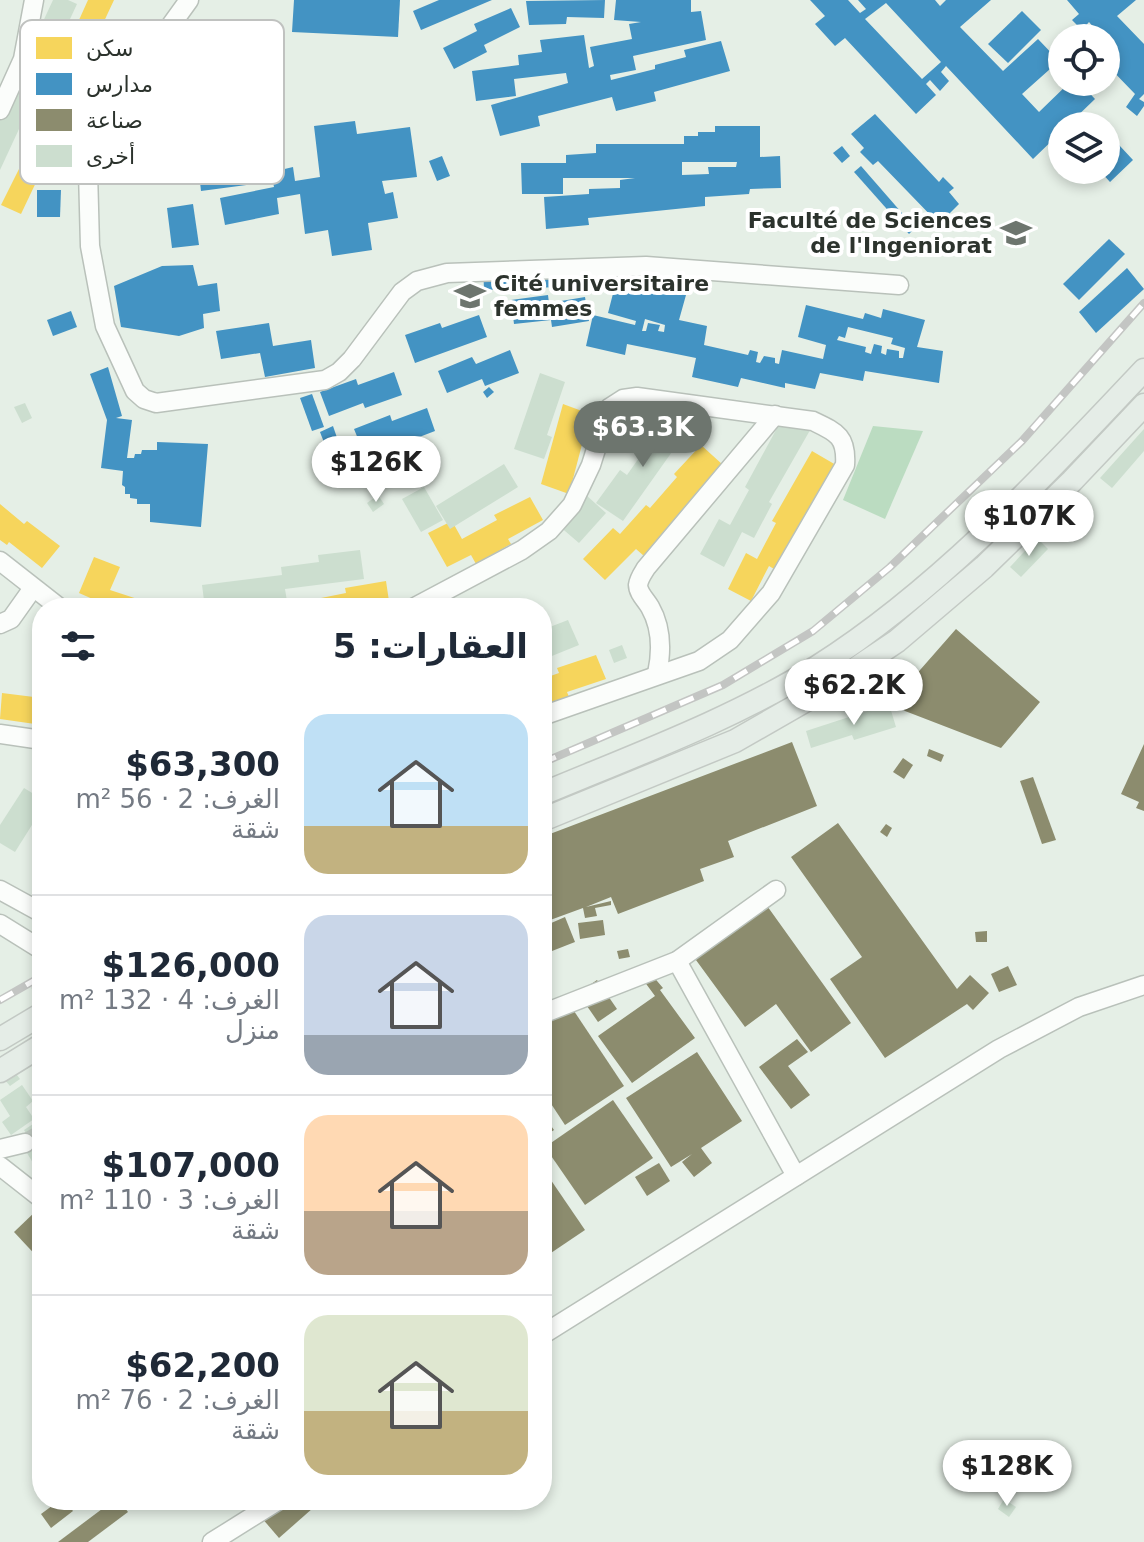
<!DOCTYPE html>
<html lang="ar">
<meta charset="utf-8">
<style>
body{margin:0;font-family:"DejaVu Sans",Cairo,sans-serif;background:#f2f2f3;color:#1f2937;direction:rtl;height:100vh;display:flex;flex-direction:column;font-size:30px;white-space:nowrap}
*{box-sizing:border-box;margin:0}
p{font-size:26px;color:#747a83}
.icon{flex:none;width:44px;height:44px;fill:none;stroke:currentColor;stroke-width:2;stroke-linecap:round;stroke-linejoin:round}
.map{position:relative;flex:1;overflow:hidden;direction:ltr}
.sheet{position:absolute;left:32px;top:598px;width:520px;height:912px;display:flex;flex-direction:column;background:#fff;border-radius:32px;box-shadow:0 4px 12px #0003;direction:rtl}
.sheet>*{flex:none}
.tools{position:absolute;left:1048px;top:24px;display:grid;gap:16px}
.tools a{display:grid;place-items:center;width:72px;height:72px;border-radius:50%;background:#fff;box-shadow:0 4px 12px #0003;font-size:40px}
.price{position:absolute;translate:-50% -68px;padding:0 18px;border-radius:28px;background:#fff;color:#222;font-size:26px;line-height:52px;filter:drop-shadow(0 2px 4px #0008)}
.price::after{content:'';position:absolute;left:50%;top:48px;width:24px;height:18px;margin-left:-12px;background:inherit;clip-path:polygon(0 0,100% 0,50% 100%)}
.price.current{background:#6d756e;color:#fff}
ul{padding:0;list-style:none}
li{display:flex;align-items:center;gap:24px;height:200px;padding:0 24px}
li+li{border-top:2px solid #e0e1e3}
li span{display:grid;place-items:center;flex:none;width:224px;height:160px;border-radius:24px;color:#555}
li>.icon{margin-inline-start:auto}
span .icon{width:96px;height:96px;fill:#fffc;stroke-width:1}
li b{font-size:34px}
h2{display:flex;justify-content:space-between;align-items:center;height:96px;padding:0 24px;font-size:34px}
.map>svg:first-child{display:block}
.green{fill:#bbdcc1}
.homes{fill:#f6d55c}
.schools{fill:#4393c3;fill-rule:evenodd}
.industry{fill:#8c8c6e}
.building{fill:#ccdecf}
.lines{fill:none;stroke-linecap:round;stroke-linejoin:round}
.minor-tunnel{stroke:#c0c9c1;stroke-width:18;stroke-dasharray:18 9;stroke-linecap:butt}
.minor-casing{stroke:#b9c1ba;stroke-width:21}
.major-casing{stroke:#c3c9c4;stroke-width:25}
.path{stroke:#ced0ce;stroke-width:3;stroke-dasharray:4 6;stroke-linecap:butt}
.minor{stroke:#fbfdfb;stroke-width:18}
.major{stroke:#e5ede7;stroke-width:22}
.rail-casing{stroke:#c3c5c3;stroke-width:8}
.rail{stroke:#fff;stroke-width:5;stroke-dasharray:15;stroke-linecap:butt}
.labels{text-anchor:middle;stroke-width:8;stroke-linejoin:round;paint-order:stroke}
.poi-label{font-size:22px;font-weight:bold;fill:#2c332d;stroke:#fff;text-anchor:end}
.key{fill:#fff;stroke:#c0c2c0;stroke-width:2}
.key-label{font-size:22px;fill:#2c332d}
</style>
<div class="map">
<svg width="1144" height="1542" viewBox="0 0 1144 1542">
<rect width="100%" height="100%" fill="#e5efe6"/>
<path class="green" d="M 873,426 L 923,431 L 885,519 L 843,500 Z"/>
<g class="homes">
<path d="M 88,0 L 114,0 L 100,30 L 79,20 Z"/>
<path d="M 21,165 L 40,174 L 21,214 L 1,205 Z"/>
<path d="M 563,404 L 590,414 L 569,494 L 541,484 Z"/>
<path d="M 701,445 L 723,465 L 644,556 L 636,549 L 605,580 L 583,559 L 613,528 L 620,534 L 646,505 L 650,508 L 677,477 L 674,474 Z"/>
<path d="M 812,451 L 836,465 L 779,572 L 769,566 L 751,601 L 728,589 L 746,553 L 757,559 L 776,523 L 772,521 Z"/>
<path d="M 530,497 L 543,520 L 508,539 L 511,544 L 476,564 L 471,555 L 447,567 L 428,533 L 452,521 L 462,539 L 497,520 L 494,515 Z"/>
<path d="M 0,504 L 24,524 L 27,521 L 60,546 L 42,568 L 9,542 L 7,545 L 0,540 Z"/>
<path d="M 94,557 L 120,567 L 110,590 L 165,608 L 102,608 L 104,604 L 79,593 Z"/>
<path d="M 386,581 L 390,608 L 308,608 L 306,601 L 346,593 L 345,588 Z"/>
<path d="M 596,655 L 606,679 L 567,692 L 569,697 L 542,706 L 542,679 L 559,673 L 557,668 Z"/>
<path d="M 2,693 L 42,698 L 42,725 L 0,719 Z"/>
</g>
<g class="schools">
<path d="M 294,0 L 400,0 L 398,37 L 292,32 Z"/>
<path d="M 439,0 L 492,0 L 421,30 L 413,11 Z"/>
<path d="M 605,0 L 604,18 L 567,17 L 566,24 L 529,25 L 526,1 Z"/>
<path d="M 616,0 L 691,0 L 691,12 L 701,11 L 706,40 L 633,56 L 636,70 L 610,75 L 611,80 L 655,69 L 655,65 L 686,57 L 684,50 L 721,41 L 730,71 L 654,92 L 656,101 L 616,111 L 612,97 L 538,116 L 540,126 L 500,136 L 491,105 L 568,83 L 566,73 L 514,79 L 516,96 L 476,101 L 472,71 L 519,65 L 518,55 L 542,52 L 540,40 L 584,35 L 589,68 L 594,66 L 590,47 L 632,39 L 629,24 L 641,22 L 614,20 Z"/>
<path d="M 810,0 L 848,0 L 860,13 L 866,9 L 858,0 L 935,0 L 940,6 L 946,0 L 991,0 L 960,27 L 1003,71 L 1038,39 L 1059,61 L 1022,94 L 1039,112 L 1070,82 L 1079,82 L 1095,99 L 1067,126 L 1062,126 L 1062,131 L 1033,159 L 946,66 L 941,72 L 949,81 L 940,91 L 930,80 L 926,84 L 936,95 L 916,114 L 845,38 L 835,46 L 815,24 L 825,16 ZM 886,3 L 941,62 L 922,79 L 865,19 Z"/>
<path d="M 1067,0 L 1136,0 L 1117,16 L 1144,44 L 1144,94 L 1139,99 L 1144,102 L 1144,106 L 1137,116 L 1126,107 L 1135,94 L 1106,64 L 1106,38 L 1082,38 L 1094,28 L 1089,22 L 1082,30 L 1072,20 L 1079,14 Z"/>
<path d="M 511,8 L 520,27 L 484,45 L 487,52 L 454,69 L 443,48 L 477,31 L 474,24 Z"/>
<path d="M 1022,11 L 1041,30 L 1008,63 L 988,44 Z"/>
<path d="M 875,114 L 939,182 L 943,177 L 954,188 L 949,192 L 959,204 L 939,224 L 878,161 L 873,165 L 860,152 L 864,148 L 851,134 Z"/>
<path d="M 355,121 L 357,134 L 410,127 L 417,177 L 382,181 L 385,194 L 393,192 L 398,218 L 368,223 L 372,250 L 332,256 L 328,230 L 305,234 L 300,194 L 277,198 L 279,214 L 225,225 L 220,198 L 274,187 L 273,182 L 259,185 L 249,142 L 274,137 L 280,162 L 270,164 L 272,172 L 293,167 L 295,181 L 320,177 L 314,126 Z"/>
<path d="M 715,126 L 760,126 L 760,157 L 780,156 L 781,188 L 750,189 L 749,194 L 705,197 L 705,206 L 588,218 L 589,225 L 546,229 L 544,197 L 589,194 L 589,189 L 620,188 L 620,180 L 635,178 L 563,178 L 563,194 L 522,194 L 521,163 L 566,163 L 566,155 L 596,153 L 596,144 L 684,144 L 684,136 L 698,136 L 698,132 L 715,132 ZM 682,162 L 737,162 L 736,167 L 708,167 L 709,174 L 682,175 Z"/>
<path d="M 1106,131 L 1133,160 L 1110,182 L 1099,170 L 1106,170 Z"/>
<path d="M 842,146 L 850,156 L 842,163 L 833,153 Z"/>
<path d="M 442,156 L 450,176 L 437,181 L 429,161 Z"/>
<path d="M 251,158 L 254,184 L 201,191 L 198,164 Z"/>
<path d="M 861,166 L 915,228 L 909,234 L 854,172 Z"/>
<path d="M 37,190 L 61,190 L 60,217 L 37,217 Z"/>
<path d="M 193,204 L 199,245 L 172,248 L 167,208 Z"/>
<path d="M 1109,239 L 1125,254 L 1079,300 L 1063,284 Z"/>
<path d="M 483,264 L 557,264 L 558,287 L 484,290 Z"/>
<path d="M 193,265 L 198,286 L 217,283 L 220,311 L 203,314 L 204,328 L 179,336 L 121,327 L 114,286 L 162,266 Z"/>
<path d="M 1127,268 L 1144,289 L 1096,333 L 1079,312 Z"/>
<path d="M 616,282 L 643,290 L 645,283 L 686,295 L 679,320 L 707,326 L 704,345 L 748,355 L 750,350 L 758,352 L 756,362 L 760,363 L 764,356 L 775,358 L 775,363 L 779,364 L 782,350 L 823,359 L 826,345 L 798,337 L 806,305 L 863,319 L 865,313 L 881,318 L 883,309 L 925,320 L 917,347 L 943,351 L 939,383 L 865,371 L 863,381 L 820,373 L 815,389 L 785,383 L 785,388 L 741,378 L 738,387 L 692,377 L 696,358 L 627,344 L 625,355 L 586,346 L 593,315 L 635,325 L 636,321 L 608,313 ZM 645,319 L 665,325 L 664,332 L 658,331 L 660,325 L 648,323 L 646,331 L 642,331 ZM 848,327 L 893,338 L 891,344 L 905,348 L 903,358 L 899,358 L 899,351 L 887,349 L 886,355 L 881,353 L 882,346 L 874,344 L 871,354 L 865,352 L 866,347 L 837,340 L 839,336 L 845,338 Z"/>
<path d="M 548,295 L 549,303 L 585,297 L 589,321 L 552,327 L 551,320 L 514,324 L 511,300 Z"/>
<path d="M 71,311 L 77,327 L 53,336 L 47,320 Z"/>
<path d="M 479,315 L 487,337 L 415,363 L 405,335 L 440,323 L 442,328 Z"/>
<path d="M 269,323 L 273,346 L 311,340 L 315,368 L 265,377 L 260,353 L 221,359 L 216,331 Z"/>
<path d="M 510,350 L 519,373 L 485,386 L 482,379 L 447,393 L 438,371 L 472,357 L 476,364 Z"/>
<path d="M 108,367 L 122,416 L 116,418 L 132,420 L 127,458 L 134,458 L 135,454 L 141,454 L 142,450 L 157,450 L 157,442 L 208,444 L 201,527 L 150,522 L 150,504 L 137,504 L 137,499 L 130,498 L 130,494 L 125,494 L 125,487 L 122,485 L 123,471 L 101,468 L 107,420 L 90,374 Z"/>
<path d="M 394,372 L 402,395 L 365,408 L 363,403 L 329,416 L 320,392 L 356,379 L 358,385 Z"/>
<path d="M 489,387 L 494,392 L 487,398 L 483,392 Z"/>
<path d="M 312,394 L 324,427 L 312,431 L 300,398 Z"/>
<path d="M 427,408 L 435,431 L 401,444 L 399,438 L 363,451 L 354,429 L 390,415 L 392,421 Z"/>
<path d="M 333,426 L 345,461 L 333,466 L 320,432 Z"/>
</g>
<g class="industry">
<path d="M 956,629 L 1040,702 L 1001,748 L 905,711 L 885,694 L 898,679 L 906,686 Z"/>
<path d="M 792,742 L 817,806 L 728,841 L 734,857 L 700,869 L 704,881 L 618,914 L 611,897 L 586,907 L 611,901 L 611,905 L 595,908 L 597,916 L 585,918 L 583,908 L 542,923 L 542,837 Z"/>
<path d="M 1144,744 L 1144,811 L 1136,808 L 1139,802 L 1121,794 Z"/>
<path d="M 929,749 L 944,755 L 941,762 L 927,756 Z"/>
<path d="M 903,758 L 913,765 L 904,779 L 893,772 Z"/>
<path d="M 1033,777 L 1056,840 L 1042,844 L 1020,781 Z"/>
<path d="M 838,823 L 957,989 L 970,975 L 989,993 L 973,1010 L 967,1004 L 885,1058 L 830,979 L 862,957 L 791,857 Z"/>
<path d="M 886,824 L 892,828 L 887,837 L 880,832 Z"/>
<path d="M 765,903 L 851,1023 L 811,1052 L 776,1004 L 745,1027 L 685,945 Z"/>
<path d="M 565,917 L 575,942 L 552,951 L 542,927 Z"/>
<path d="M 603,920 L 605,935 L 580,939 L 578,923 Z"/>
<path d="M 987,931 L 987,942 L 976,942 L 975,932 Z"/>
<path d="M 628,949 L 630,957 L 619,959 L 617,951 Z"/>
<path d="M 1008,966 L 1017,985 L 999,992 L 991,974 Z"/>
<path d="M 652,975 L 663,988 L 660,990 L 695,1038 L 632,1083 L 598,1036 L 655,996 L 644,981 Z"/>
<path d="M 597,980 L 617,1009 L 598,1022 L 578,993 Z"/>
<path d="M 572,1008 L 624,1086 L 565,1125 L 542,1090 L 542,1027 Z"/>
<path d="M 797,1039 L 808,1052 L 788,1066 L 810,1095 L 791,1109 L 759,1067 Z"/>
<path d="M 697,1052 L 742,1121 L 701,1148 L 712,1163 L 694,1177 L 682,1162 L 692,1154 L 671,1167 L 626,1098 Z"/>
<path d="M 613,1100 L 653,1158 L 585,1205 L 545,1147 Z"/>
<path d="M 542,1113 L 554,1130 L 542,1138 Z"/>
<path d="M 659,1163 L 670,1181 L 647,1196 L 635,1177 Z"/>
<path d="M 542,1167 L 585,1230 L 542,1259 Z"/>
<path d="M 37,1210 L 42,1216 L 42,1262 L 14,1232 Z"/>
<path d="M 60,1500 L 64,1500 L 73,1511 L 51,1528 L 41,1514 Z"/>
<path d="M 114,1500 L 119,1500 L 128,1512 L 88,1542 L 58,1542 Z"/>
<path d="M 266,1500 L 306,1500 L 313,1508 L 279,1538 L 255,1510 Z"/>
</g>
<g class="building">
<path d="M 53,0 L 68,0 L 77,4 L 0,170 L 0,114 Z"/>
<path d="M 540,373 L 565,382 L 547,435 L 552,437 L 544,459 L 514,449 Z"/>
<path d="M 25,403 L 32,418 L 22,423 L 14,407 Z"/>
<path d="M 672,411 L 691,425 L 623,521 L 596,503 L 620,470 L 627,475 Z"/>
<path d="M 783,417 L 813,425 L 769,502 L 772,504 L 754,538 L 742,532 L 724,567 L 700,554 L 719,519 L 730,525 L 749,490 L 745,487 Z"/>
<path d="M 1144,429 L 1144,451 L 1112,488 L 1100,478 Z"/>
<path d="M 504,464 L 518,487 L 450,529 L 436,506 Z"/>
<path d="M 424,487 L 443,520 L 421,532 L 402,499 Z"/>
<path d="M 378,495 L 384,504 L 373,512 L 367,503 Z"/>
<path d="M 586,495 L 606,513 L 579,543 L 558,525 Z"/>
<path d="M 1037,538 L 1048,549 L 1021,577 L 1010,567 Z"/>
<path d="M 360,550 L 364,579 L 285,589 L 287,601 L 205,608 L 202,585 L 282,575 L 281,567 L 319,562 L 318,555 Z"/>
<path d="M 568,620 L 579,645 L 542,660 L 542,630 Z"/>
<path d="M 622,645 L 627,658 L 614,663 L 609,650 Z"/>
<path d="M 889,704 L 896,727 L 854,740 L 852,735 L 811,748 L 806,731 Z"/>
<path d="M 24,788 L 42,799 L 42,809 L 15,852 L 0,843 L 0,825 Z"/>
<path d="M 14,1071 L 20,1079 L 10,1086 L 4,1079 Z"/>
<path d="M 22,1085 L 33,1101 L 26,1107 L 34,1119 L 11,1135 L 2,1122 L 10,1116 L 0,1100 Z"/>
<path d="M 42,1118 L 42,1158 L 33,1163 L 27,1153 L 34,1147 L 24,1130 Z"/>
<path d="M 42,1165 L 42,1186 L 33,1171 Z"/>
<path d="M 1004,1499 L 1016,1507 L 1009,1517 L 998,1509 Z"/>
</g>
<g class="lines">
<path class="minor-tunnel" d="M 25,1143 L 42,1133"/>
<defs>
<g id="minor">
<path d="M 189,0 L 104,118 L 92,141 L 88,171 L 90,246 L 105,326 L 135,391 L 144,399 L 156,403 L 325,380 L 339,372 L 352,359 L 402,292 L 417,281 L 447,273 L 646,266 L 899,285"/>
<path d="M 0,110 L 23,59 L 34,0"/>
<path d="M 0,561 L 60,608"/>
<path d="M 413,608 L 522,550 L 549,531 L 572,505 L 591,465 L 609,408 L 623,399 L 637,397 L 813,421 C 836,432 847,436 845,465 L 771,593 L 730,640 L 699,661 L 542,716"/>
<path d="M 0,624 L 11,619 L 33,588"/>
<path d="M 657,674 C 662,651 662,628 650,607 C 646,600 638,593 638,585 C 639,578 643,573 646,568 L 775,415"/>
<path d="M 0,734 L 42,740"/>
<path d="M 0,890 L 42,913"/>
<path d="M 0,924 L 42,950"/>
<path d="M 677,961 L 796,1176"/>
<path d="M 542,1014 L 677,961 L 776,890"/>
<path d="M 0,1149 L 25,1143"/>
<path d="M 0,1166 L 42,1199"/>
<path d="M 542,1335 L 999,1049 L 1079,1007 L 1144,985"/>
<path d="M 212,1542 L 279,1500"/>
</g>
<g id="major">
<path d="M 542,794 C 635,755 731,720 817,667 C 939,590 1046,474 1144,370"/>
<path d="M 542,820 L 735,741 L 824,690 L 897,641 L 984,567 L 1072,481 L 1144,405"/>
<path d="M 0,1039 L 42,1014"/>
<path d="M 0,1071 L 42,1045"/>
</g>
</defs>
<use href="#minor" class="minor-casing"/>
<use href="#major" class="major-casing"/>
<path class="path" d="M 42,983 L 33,988 L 35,991 L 42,987"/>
<use href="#minor" class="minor"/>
<use href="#major" class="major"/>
<defs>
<g id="rail">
<path d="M 542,763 L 723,685 L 813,631 L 890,567 L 1022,441 L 1144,303"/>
<path d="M 0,1000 L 42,976"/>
</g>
</defs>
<use href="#rail" class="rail-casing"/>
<use href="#rail" class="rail"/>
</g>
<defs>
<symbol id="university-bare" viewBox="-9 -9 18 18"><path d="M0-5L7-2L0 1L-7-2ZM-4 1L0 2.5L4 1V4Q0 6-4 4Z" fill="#6d756e" stroke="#fff" stroke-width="2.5" paint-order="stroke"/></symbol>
</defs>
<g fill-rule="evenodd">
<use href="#university-bare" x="994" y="211" width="44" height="44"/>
<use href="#university-bare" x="448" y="274" width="44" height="44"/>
</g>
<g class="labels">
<g class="poi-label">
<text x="992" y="228">Faculté de Sciences<tspan x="992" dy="25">de l'Ingeniorat</tspan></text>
<text x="494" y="291" text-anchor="start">Cité universitaire<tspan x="494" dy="25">femmes</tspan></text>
</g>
</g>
<rect x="20" y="20" width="264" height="164" rx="12" class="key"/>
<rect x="36" y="37" width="36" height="22" fill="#f6d55c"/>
<rect x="36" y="73" width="36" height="22" fill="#4393c3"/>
<rect x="36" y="109" width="36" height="22" fill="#8c8c6e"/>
<rect x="36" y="145" width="36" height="22" fill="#ccdecf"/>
<g class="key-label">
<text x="86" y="56">سكن</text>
<text x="86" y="92">مدارس</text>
<text x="86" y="128">صناعة</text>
<text x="86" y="164">أخرى</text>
</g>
</svg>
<div class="tools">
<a><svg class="icon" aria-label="locate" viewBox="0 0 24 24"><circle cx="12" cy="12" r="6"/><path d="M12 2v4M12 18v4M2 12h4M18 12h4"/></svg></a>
<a><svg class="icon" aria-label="layers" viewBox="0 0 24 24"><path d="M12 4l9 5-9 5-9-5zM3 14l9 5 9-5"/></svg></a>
</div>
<b class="price current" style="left:643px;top:469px">$63.3K</b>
<b class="price" style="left:376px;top:504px">$126K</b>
<b class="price" style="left:1029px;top:558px">$107K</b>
<b class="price" style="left:854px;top:727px">$62.2K</b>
<b class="price" style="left:1007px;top:1508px">$128K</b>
<section class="sheet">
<h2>العقارات: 5<svg class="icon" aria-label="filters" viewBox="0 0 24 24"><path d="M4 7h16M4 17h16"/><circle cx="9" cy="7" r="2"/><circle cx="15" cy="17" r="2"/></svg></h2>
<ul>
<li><span style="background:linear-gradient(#bfe0f5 70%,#c2b280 0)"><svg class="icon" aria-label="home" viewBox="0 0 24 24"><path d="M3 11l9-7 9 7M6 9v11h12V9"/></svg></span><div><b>$63,300</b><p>الغرف: 2 · 56 m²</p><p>شقة</p></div></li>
<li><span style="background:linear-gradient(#c9d6e8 75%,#9aa5b1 0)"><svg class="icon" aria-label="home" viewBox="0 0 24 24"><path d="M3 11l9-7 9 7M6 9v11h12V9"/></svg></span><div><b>$126,000</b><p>الغرف: 4 · 132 m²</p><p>منزل</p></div></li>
<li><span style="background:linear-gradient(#ffd9b3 60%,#b9a48a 0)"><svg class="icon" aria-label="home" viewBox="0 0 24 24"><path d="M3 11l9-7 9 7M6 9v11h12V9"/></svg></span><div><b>$107,000</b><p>الغرف: 3 · 110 m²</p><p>شقة</p></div></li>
<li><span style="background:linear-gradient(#dfe7d0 60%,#c2b280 0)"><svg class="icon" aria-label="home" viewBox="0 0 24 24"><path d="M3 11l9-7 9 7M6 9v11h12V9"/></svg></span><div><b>$62,200</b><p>الغرف: 2 · 76 m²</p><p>شقة</p></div></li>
</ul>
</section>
</div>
